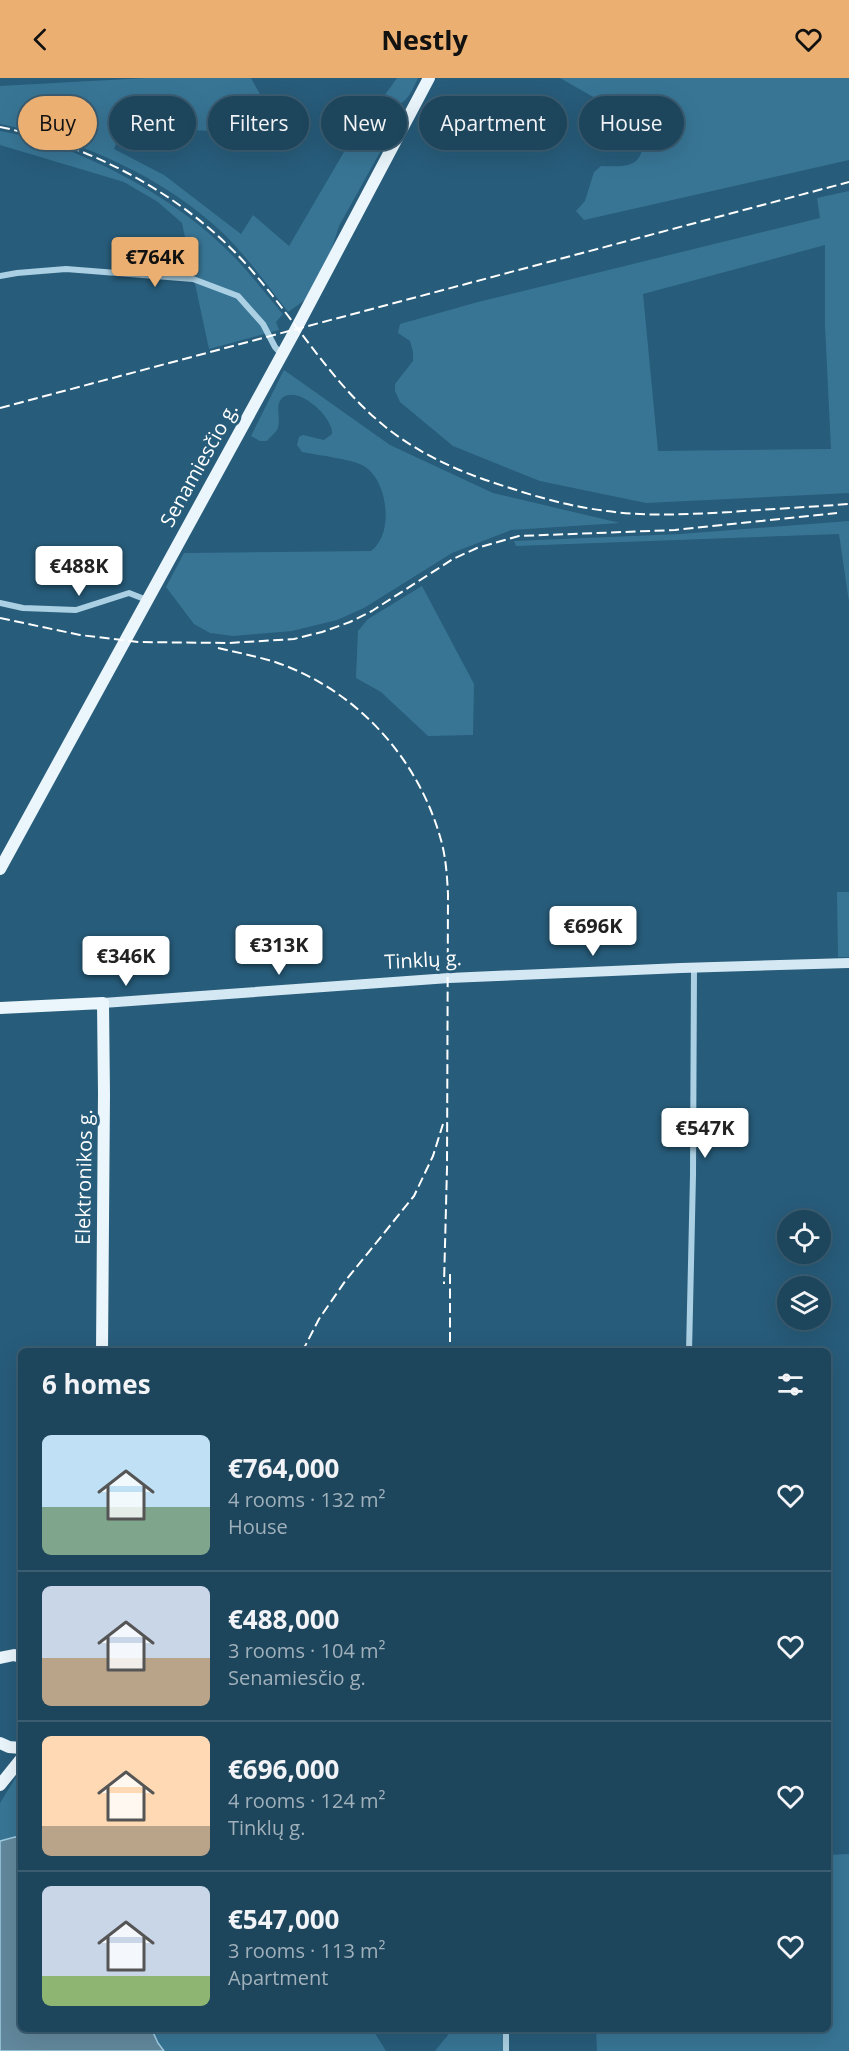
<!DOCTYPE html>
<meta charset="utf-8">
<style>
body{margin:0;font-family:"Open Sans",sans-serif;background:#2a4f65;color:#f1f3f6;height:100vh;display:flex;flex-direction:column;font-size:22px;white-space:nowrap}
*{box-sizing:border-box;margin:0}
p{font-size:20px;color:#a0b1bb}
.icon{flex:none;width:33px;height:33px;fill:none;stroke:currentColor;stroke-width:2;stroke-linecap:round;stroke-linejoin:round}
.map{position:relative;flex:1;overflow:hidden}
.details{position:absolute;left:18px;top:1270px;width:813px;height:684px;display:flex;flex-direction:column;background:#1d455c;border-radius:9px;box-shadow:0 6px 24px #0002,0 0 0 2px #3b5d72}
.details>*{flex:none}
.guide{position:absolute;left:18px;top:18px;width:813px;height:54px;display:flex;gap:12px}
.buttons{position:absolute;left:777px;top:1132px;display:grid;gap:12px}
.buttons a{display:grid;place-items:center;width:54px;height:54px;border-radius:50%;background:#1d455c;box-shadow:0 6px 24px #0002,0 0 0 2px #3b5d72;font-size:30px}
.price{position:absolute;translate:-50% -51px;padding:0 14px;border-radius:6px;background:#fff;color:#222;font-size:20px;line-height:39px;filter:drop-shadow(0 2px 3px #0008)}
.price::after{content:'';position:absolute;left:50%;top:36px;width:18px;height:14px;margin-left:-9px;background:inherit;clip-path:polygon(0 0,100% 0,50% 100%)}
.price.active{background:#ebaf71;color:#111}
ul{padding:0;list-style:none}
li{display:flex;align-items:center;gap:18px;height:150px;padding:0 24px}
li+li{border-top:2px solid #3b5d72}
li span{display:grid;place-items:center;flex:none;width:168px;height:120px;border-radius:9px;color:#555}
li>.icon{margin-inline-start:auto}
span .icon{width:72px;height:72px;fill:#fffc;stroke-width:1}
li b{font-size:26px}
h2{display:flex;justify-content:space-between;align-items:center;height:72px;padding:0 24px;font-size:26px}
.chip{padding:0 21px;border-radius:27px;background:#1d455c;box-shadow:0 6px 24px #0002,0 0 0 2px #3b5d72;font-size:21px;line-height:54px}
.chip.active{background:#ebaf71;color:#111}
header{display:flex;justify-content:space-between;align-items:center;height:78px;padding:0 24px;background:#ebaf71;color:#111;font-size:27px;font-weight:700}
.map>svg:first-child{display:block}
.green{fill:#387595;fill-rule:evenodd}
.water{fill:#62889d;stroke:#a0cde4;stroke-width:1.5}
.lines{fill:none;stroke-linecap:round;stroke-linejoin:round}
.street{stroke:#abd0e3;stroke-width:6}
.secondary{stroke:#d4e8f4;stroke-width:10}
.primary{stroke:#eaf5fc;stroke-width:12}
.rail{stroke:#fff;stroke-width:2;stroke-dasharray:10 4.5;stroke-linecap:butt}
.labels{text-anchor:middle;stroke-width:6;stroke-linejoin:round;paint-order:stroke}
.street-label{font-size:20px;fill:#fff;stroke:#275c7a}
</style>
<header><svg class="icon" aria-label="back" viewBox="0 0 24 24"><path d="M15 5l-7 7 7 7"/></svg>Nestly<svg class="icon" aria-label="heart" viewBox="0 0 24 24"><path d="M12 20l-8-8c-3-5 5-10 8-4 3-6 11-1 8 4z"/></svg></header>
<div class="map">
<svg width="849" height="1973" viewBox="0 0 849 1973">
<rect width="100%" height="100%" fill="#275c7a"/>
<g class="green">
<path d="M 146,0 L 251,0 L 266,27 L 257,41 L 225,53 L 122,51 L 114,71 L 164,97 L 241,156 L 253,137 L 289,168 L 344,74 L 397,0 L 418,0 C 413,10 408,24 397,27 L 386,47 L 389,51 L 389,58 L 339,148 L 331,173 L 305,222 L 288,234 C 268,208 248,180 224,156 C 164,99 81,62 0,46 L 0,8 Z"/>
<path d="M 560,0 L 849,0 L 849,82 L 584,142 L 576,133 L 585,123 L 594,94 L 601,88 C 621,88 639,92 643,68 L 595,20 Z"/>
<path d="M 0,53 C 74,65 171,117 224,169 C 245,189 263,212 281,234 L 283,236 L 276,244 L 279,252 L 209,271 L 182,145 L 158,124 L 124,104 L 0,67 Z"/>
<path d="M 849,113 L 849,415 L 646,425 L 540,403 L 453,368 L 400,324 L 395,313 L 395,306 L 413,283 L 413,274 L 410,263 L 398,255 L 400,246 L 478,224 L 820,140 L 817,120 ZM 825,167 L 825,247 L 831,371 L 658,373 L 643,216 Z"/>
<path d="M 284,292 L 390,367 L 493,415 L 620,445 L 511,452 L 452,475 L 364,530 L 337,542 L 292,553 L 233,558 L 210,555 L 194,546 L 166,509 L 184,475 L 371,473 C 395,456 388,400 362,387 C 350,381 317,377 302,374 L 297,367 L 299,359 L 303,357 L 324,362 L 332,356 C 334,340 298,306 282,320 C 274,327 282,342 277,352 C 275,355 270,359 267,363 L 260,363 L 251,358 Z"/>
<path d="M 849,443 L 849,524 L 839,456 L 516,468 L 514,463 L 680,456 Z"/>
<path d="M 422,508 L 474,606 L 473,657 L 428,658 L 381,614 L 356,600 L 358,553 L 368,541 Z"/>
<path d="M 837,814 L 849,814 L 849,879 L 838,879 Z"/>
<path d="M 21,1691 L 21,1759 L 0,1763 L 0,1725 Z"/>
<path d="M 849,1776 L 849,1973 L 597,1973 L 596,1952 L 828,1952 L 828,1777 Z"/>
<path d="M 152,1952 L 373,1952 L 386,1973 L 164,1973 L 158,1965 Z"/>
<path d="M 452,1952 L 506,1952 L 506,1973 L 435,1973 Z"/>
</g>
<path class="water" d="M 15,1759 L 21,1759 L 21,1952 L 152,1952 L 158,1965 L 164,1973 L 0,1973 L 0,1763 Z"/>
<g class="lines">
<g class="street">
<path d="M 0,198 L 17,195 L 66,191 L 193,201 L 238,218 L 263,246 L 275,269 L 282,277"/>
<path d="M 0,525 L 23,530 L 76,532 L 129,515 L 147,522"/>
<path d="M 689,1274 L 693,1097 L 694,889"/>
<path d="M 506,1952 L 506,1973"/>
</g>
<path class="secondary" d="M 103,925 L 449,900 L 681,890 L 849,885"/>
<g class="primary">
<path d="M 0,791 L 296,251 L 429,0"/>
<path d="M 0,930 L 103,925 L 104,1016 L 102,1274"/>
<path d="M 0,1580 L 14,1577 L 21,1579"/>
<path d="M 0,1665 L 9,1669 L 21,1670"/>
<path d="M 0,1707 L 21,1681"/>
</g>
<g class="rail">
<path d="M 0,49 C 94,68 190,120 253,194 C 299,247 335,311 392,354 C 427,380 465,396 507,409 C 540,420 573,429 607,433 C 649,439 689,436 731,434 C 770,431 810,429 849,426"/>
<path d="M 0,330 L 849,104"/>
<path d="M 0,540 L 80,557 L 138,564 L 228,565 L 294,561 L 322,554 L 350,544 L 372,533 L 453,481 L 477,470 L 519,458 L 675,452 L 837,435"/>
<path d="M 218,570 C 236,574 254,578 272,583 C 355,610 418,679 441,762 C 446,780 447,798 448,816 L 447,1090 L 444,1206"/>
<path d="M 450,1196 L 450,1274"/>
<path d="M 302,1274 L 319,1241 L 346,1202 L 414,1118 L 433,1078 L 443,1046"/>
</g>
</g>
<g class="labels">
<g class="street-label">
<text transform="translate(199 387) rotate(-61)" y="7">Senamiesčio g.</text>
<text transform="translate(423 882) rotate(-3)" y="7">Tinklų g.</text>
<text transform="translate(84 1099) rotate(-89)" y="7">Elektronikos g.</text>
</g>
</g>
</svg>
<div class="buttons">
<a><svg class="icon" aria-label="locate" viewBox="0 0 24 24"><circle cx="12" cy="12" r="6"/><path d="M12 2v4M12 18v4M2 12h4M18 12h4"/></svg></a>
<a><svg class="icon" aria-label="layers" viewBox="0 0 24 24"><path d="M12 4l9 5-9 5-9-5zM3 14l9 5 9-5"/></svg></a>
</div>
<b class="price active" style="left:155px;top:210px">€764K</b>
<b class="price" style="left:79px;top:519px">€488K</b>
<b class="price" style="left:593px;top:879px">€696K</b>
<b class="price" style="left:279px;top:898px">€313K</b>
<b class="price" style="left:126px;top:909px">€346K</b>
<b class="price" style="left:705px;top:1081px">€547K</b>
<div class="guide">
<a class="chip active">Buy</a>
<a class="chip">Rent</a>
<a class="chip">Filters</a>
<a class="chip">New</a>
<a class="chip">Apartment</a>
<a class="chip">House</a>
</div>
<section class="details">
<h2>6 homes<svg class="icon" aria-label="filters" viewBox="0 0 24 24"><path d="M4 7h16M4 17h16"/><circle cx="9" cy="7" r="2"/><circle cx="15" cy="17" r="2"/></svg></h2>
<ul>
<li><span style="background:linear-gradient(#bfe0f5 60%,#7fa58c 0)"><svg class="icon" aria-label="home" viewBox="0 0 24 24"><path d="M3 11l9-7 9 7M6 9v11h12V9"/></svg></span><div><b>€764,000</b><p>4 rooms · 132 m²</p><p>House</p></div><svg class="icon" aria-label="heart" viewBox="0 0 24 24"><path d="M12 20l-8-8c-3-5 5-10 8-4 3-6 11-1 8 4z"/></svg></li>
<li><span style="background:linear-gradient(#c9d6e8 60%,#b9a48a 0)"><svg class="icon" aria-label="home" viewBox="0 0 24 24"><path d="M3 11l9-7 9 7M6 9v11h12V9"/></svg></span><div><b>€488,000</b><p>3 rooms · 104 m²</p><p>Senamiesčio g.</p></div><svg class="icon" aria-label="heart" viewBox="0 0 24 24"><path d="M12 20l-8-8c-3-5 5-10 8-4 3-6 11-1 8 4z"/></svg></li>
<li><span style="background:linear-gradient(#ffd9b3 75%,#b9a48a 0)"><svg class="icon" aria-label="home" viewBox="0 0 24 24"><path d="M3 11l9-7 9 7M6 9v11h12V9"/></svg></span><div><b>€696,000</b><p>4 rooms · 124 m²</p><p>Tinklų g.</p></div><svg class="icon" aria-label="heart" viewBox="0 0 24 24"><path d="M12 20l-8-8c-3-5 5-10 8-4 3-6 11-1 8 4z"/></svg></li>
<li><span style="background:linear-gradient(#c9d6e8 75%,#8fb573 0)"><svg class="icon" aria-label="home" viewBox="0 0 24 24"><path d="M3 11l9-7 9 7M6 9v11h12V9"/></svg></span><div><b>€547,000</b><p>3 rooms · 113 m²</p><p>Apartment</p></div><svg class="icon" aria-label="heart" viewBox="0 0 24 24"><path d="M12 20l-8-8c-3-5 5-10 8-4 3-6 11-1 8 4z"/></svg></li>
</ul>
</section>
</div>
